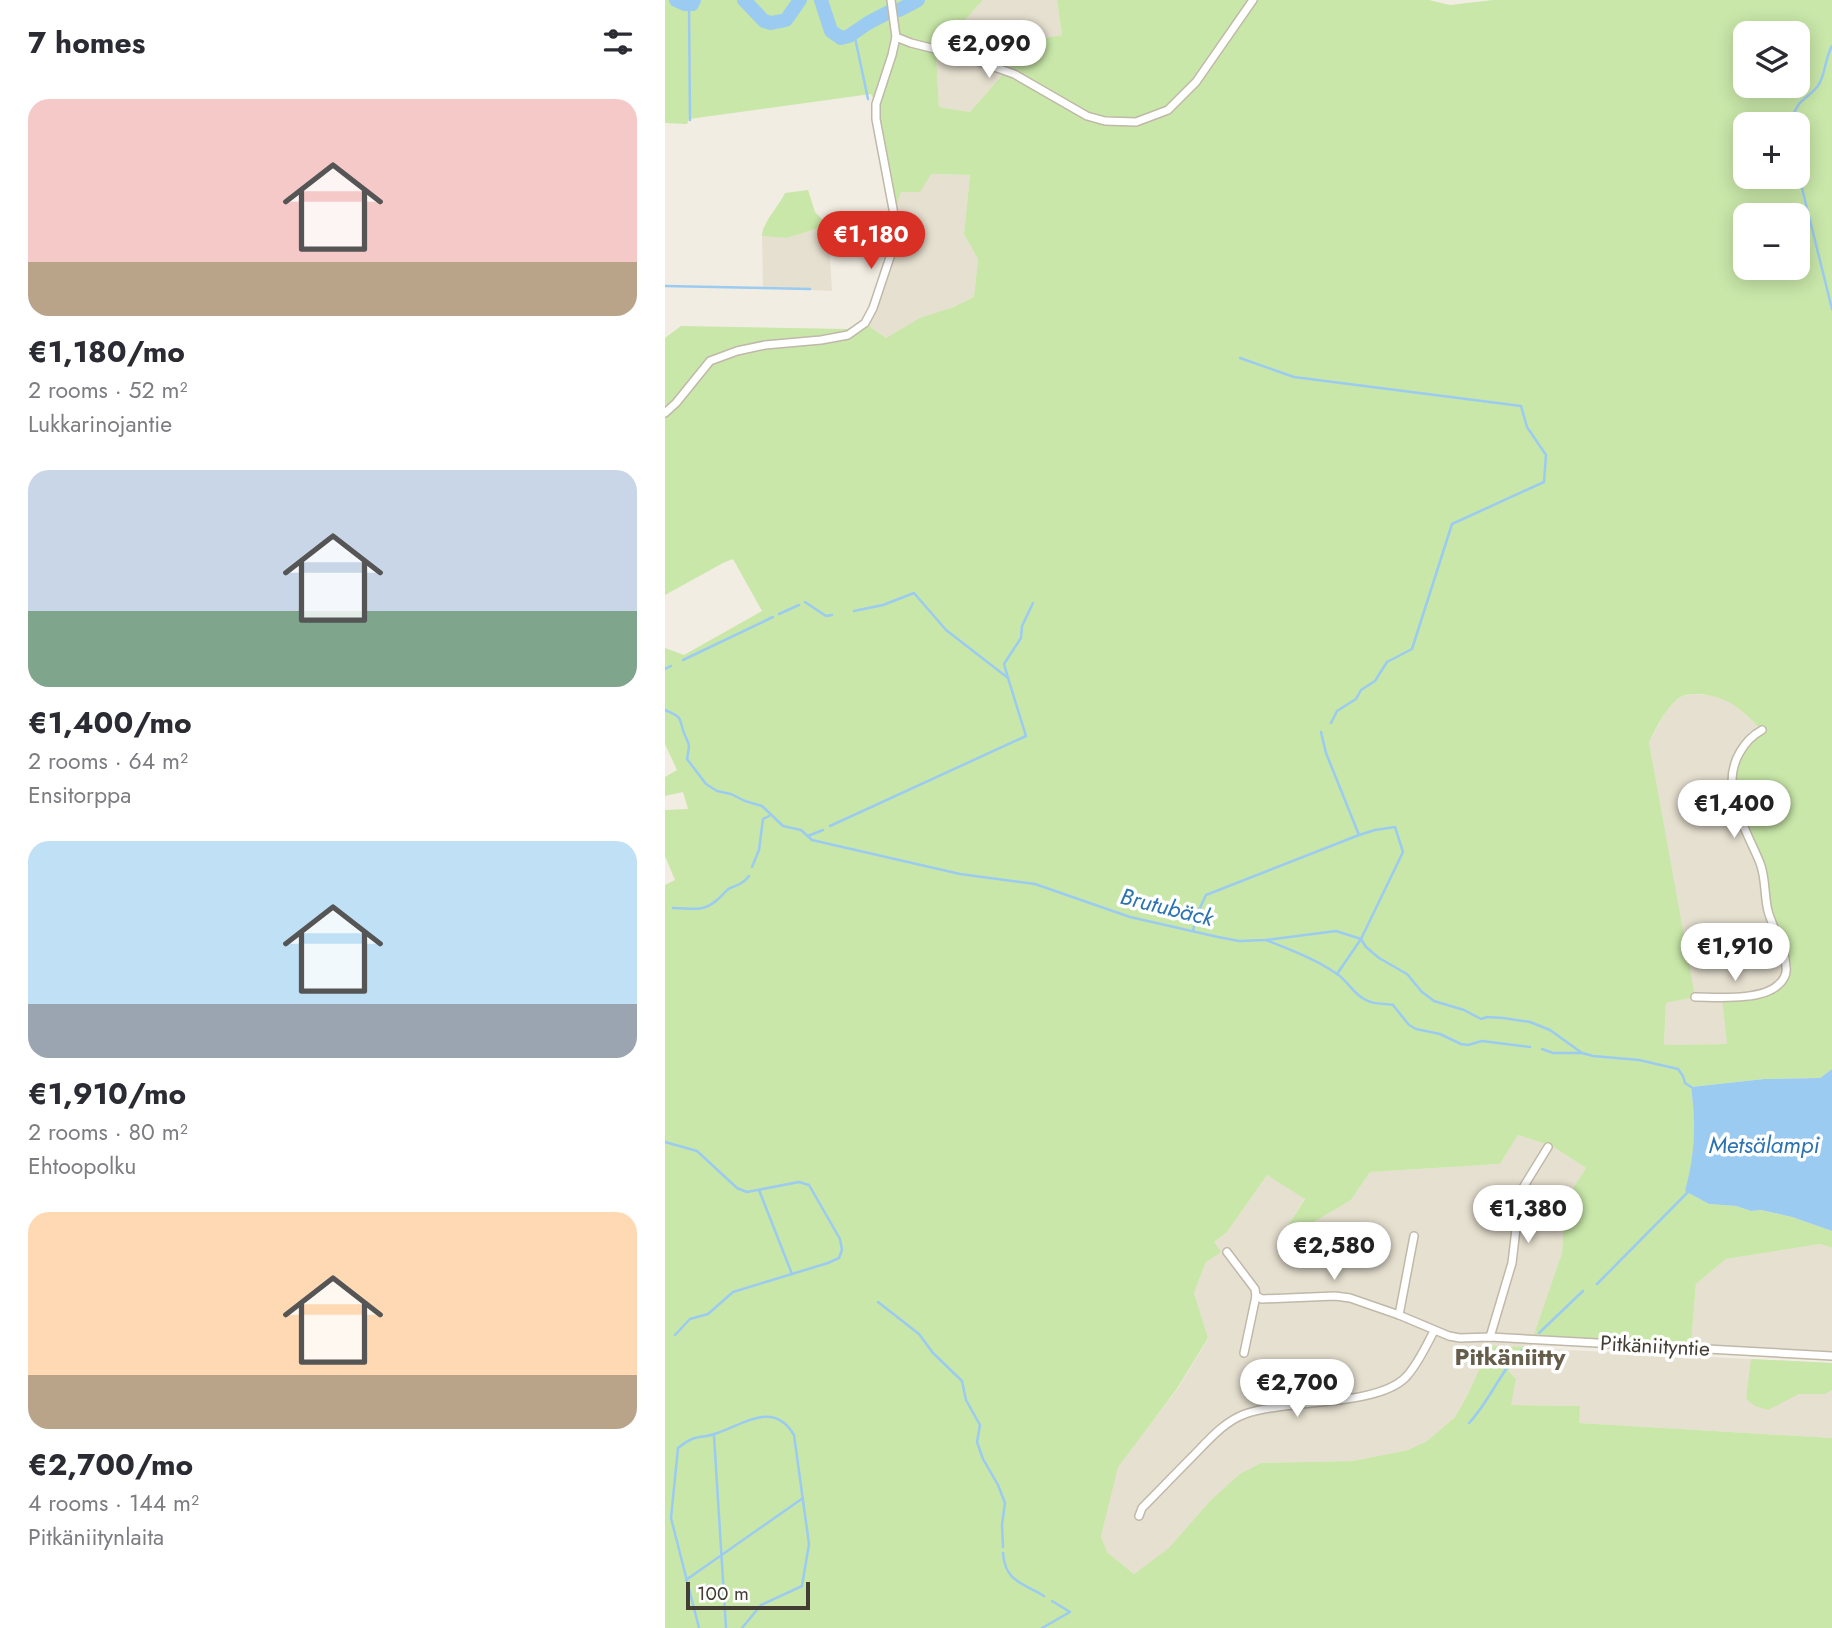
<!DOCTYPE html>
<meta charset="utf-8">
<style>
body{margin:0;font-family:Jost,sans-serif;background:#f2f2f3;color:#2b2b33;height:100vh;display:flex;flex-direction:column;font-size:26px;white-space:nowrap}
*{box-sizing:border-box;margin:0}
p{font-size:23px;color:#7c7c81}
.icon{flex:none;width:38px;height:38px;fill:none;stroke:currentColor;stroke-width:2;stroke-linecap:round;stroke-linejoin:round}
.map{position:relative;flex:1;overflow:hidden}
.panel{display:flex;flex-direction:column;background:#fff;width:665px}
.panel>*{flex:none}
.controls{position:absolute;left:1068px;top:21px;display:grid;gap:14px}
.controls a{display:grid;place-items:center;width:77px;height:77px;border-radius:14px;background:#fff;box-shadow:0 4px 18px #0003;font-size:35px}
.scale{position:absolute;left:21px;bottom:18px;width:124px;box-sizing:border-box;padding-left:7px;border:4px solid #433d33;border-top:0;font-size:19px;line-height:24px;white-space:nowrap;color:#433d33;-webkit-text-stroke:5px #fff;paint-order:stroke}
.price{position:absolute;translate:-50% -60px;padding:0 16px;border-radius:24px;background:#fff;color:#222;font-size:23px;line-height:46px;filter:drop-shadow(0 2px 4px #0008)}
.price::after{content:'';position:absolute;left:50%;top:42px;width:21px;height:16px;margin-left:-10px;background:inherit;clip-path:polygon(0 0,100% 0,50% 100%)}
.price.selected{background:#d93025;color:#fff}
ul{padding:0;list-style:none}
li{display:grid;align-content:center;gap:14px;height:371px;padding:0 28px}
li span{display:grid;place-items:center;height:217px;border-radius:21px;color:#555}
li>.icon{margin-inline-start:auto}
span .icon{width:126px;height:126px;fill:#fffc;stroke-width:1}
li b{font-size:30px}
h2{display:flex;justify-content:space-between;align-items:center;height:84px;padding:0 28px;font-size:30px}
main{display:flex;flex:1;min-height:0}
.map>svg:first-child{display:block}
.residential{fill:#e6e0d0}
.green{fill:#c9e7a9;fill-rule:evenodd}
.water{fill:#9ccbf1}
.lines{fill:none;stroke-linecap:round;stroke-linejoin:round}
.stream{stroke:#9ccbf1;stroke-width:2.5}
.river{stroke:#9ccbf1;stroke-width:14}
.minor-casing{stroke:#c0b8a8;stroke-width:10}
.minor{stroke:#fff;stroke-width:7}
.labels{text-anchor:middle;stroke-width:7;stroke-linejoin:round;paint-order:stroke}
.street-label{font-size:21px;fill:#433d33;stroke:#fff}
.water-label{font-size:23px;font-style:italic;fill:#2b73b0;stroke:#fff}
.quarter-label{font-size:24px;font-weight:bold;fill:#665c4a;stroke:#fff}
</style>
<main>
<section class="panel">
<h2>7 homes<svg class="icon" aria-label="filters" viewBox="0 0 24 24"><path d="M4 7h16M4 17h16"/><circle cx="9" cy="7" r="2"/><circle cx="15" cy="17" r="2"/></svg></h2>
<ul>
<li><span style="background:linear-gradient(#f6c9c9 75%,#b9a48a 0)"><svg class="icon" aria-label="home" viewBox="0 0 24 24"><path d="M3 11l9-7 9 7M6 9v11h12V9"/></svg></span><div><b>€1,180/mo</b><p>2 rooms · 52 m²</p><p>Lukkarinojantie</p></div></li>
<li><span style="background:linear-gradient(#c9d6e8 65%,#7fa58c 0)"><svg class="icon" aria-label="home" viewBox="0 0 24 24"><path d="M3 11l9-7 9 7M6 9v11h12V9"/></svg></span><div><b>€1,400/mo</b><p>2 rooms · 64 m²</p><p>Ensitorppa</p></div></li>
<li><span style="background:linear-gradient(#bfe0f5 75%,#9aa5b1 0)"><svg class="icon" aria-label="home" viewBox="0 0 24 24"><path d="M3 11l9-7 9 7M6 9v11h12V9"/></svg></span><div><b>€1,910/mo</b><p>2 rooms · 80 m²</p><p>Ehtoopolku</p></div></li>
<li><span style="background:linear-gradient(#ffd9b3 75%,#b9a48a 0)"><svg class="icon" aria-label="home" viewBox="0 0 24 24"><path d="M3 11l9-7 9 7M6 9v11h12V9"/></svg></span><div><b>€2,700/mo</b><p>4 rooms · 144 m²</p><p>Pitkäniitynlaita</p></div></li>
</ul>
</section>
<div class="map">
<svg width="1167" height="1628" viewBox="0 0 1167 1628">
<rect width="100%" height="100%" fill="#f2ede2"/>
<g class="residential">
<path d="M 318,0 L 392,0 L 397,35 L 368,40 L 305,112 L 274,107 L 271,52 Z"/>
<path d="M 265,174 L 305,175 L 299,234 L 313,259 L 309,297 L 221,338 L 201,324 L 234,237 L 231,208 L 236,192 Z"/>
<path d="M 163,225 L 167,291 L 98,288 L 97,236 L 122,238 Z"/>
<path d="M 1030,694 L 1052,696 L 1061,699 L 1075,709 L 1097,730 L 1096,866 L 1121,972 L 1063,1044 L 999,1045 L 1001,1003 L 1029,997 L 984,742 L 1002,710 L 1009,702 L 1018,696 Z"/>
<path d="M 853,1135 L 887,1146 L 921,1168 L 900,1201 L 897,1253 L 866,1347 L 881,1349 L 1167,1363 L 1167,1438 L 913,1423 L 915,1406 L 845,1405 L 851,1379 L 804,1392 L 790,1417 L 762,1441 L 743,1450 L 688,1461 L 596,1463 L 546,1500 L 505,1548 L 469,1574 L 442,1552 L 436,1536 L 452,1467 L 511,1391 L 543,1339 L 529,1293 L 549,1242 L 562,1232 L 602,1175 L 640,1198 L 616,1236 L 638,1240 L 649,1222 L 686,1200 L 705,1172 L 835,1164 Z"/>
<path d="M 1155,1244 L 1167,1248 L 1167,1352 L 1026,1344 L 1031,1284 L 1061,1259 Z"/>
</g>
<g class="green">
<path d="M 0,0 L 318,0 L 271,52 L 274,107 L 305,112 L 368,40 L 397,35 L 392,0 L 764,0 L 785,5 L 828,0 L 1167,0 L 1167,1069 L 1155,1078 L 1099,1079 L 1026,1087 C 1031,1123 1030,1155 1021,1191 L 1044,1204 L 1071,1206 L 1086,1211 L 1096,1210 L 1127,1217 L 1167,1231 L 1167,1248 L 1155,1244 L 1061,1259 L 1031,1284 L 1026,1344 L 869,1335 L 897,1253 L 900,1201 L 921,1168 L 887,1146 L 853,1135 L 835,1164 L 705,1172 L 686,1200 L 649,1222 L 638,1240 L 617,1244 L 616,1236 L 640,1199 L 602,1175 L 562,1232 L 549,1242 L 556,1252 L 541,1262 L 529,1293 L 543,1338 L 511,1390 L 453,1467 L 436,1536 L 442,1552 L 469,1574 L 504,1548 L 546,1500 L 575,1474 L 596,1463 L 688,1461 L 743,1450 L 762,1441 L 790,1417 L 804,1392 L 825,1346 L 866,1347 L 843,1371 L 851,1379 L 846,1405 L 915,1406 L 914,1423 L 1167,1438 L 1167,1628 L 0,1628 L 0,885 L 10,880 L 0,856 L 0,810 L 23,809 L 18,792 L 0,796 L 0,777 L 12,770 L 0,744 L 0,648 L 19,655 L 97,611 L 68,559 L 58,563 L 0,595 L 0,338 L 16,326 L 182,329 L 201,324 L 221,338 L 255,318 L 286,308 L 309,297 L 313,259 L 299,234 L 305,175 L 266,174 L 255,192 L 236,192 L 231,208 L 214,120 L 217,90 L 211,104 L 206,94 L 24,119 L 22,124 L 0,123 ZM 1080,33 L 1132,33 L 1132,86 L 1080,86 ZM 1080,124 L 1132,124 L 1132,177 L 1080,177 ZM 1080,215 L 1132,215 L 1132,268 L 1080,268 ZM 1035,694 C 1067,698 1075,709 1097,730 L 1071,759 L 1069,792 L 1099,878 L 1103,911 L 1121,972 L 1102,992 L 1057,997 L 1062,1044 L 999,1045 L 1001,1003 L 1030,997 L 984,742 C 991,729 1004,701 1018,696 C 1023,694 1030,694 1035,694 Z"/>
<path d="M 143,190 L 150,212 L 163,225 L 122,238 L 97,236 C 97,223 114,206 120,193 Z"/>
<path d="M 1086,1359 L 1167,1363 L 1167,1390 L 1160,1394 L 1134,1394 L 1103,1410 L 1090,1406 L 1081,1399 Z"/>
</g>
<path class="water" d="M 1167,1069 L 1167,1231 L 1127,1217 L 1096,1210 L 1086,1211 L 1071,1206 L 1044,1204 L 1020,1191 C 1030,1154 1031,1125 1026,1087 L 1099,1079 L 1155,1078 Z"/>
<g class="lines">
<g class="stream">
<path d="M 24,5 L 25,120"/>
<path d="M 189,33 L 203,99"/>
<path d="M 1123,124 C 1127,118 1130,110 1134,104 C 1140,97 1150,92 1154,84 C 1161,72 1160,58 1167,46"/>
<path d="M 1132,168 L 1167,309"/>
<path d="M 0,286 L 145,289"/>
<path d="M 575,358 L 629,377 L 856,406 L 862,427 L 881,455 L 879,482 L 787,524 L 747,649 L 722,662 L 710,681 L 696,690 L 691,699 L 672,711 L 666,723"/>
<path d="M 140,602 L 161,616 L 167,615"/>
<path d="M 114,614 L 134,605"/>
<path d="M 18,660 L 108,617"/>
<path d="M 0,669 L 6,666"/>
<path d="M 343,678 L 339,664 L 356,638 L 357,626 L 368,603"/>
<path d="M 0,710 C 15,717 14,715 18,730 C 23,746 26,739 22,759 L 41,784 L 52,791 L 66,794 L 80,801 L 97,806 L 118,826 L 136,830 L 147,840 L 295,874 L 370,884 L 465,917 L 553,937 L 574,941 L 601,940 L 671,931 L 696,939 L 701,947 L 714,958 L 742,974 L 757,992 L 769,1001 L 799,1010 L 816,1019 L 822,1017 L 838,1018 L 865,1022 L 885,1030 L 917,1053 L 928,1056 L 974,1060 L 1013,1069 L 1018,1076 L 1020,1083 L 1026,1087"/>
<path d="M 165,826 L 361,736 L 343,678 L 281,630 L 249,593 L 218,605 L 189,611"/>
<path d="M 143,836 L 158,830"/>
<path d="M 87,867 L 94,850 L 98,819 L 104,816"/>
<path d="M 8,908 C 27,908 37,913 52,900 C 57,896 60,891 65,888 C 73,885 79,883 84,876"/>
<path d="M 528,931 L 532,914 L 541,895 L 694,835 L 661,753 L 656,732"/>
<path d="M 601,940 C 626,950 650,959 672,974 C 683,981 689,995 701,1000 C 709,1005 719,1003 728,1005 L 744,1025 L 751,1029 L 775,1034 L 796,1044 L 803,1045 L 817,1041 L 865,1047"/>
<path d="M 672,974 L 696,939 L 738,852 L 730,827 L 710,830 L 694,835"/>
<path d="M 877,1049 L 888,1053 L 917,1053"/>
<path d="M 0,1142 L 32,1151 L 72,1188 L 82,1192 L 134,1182 L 144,1185 L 175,1239 L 177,1250 L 174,1258 L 163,1263 L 68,1292 L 43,1314 L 25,1319 L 10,1335"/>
<path d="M 94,1190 L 127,1274"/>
<path d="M 932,1284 L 1023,1192"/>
<path d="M 213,1302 L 254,1334 L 268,1353 L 297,1381 L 301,1400 L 315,1425 L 312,1442 L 318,1459 L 333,1485 L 340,1503 L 337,1525 L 338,1547"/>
<path d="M 874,1333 L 918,1291"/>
<path d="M 804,1423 C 825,1401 835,1371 857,1350"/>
<path d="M 49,1436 L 61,1628"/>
<path d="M 338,1553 C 340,1582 358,1583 379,1596"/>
<path d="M 21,1580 L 138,1498"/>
<path d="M 34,1628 L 6,1518 L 13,1448 C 17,1445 22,1441 27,1439 C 34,1436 42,1437 49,1434 C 77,1426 108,1399 129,1435 L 144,1544 L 137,1586 L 96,1605 L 77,1628"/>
<path d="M 377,1628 L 405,1612 L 387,1601"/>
</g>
<g class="river">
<path d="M 11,0 L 20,4 L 27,4 L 29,0"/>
<path d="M 79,0 L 99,21 L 106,23 L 121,20 L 135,0"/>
<path d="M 156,0 L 166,31 L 176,38 L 184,36 L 203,23 L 224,12"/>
<path d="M 234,10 L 253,0"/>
</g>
<defs>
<g id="minor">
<path d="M 231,37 L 246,43 L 298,56 L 349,74 L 422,116 L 440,121 L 471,122 L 503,110 L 531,82 L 588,0"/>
<path d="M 0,413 L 11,403 L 45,361 L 72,351 L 100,345 L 156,340 L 183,335 L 200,323 L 208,308 L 227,251 L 231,233 L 228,209 L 211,119 L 211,104 L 227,55 L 231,37 L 226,0"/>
<path d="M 1030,997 C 1052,997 1096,1001 1113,985 C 1119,980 1122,974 1121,967 C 1120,947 1108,929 1103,911 C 1099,895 1101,878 1095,863 C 1082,830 1053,789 1075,752 C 1080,743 1088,735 1097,730"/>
<path d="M 562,1252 L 590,1289 L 591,1296"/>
<path d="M 591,1296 L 597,1299 L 670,1296 L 685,1298 L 734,1315 L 784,1336 L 795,1338 L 825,1337 L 1167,1356"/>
<path d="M 734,1315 L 749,1236"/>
<path d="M 825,1337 L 847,1263 L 855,1195 L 859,1186 L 883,1147"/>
<path d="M 579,1353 L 591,1296"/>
<path d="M 474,1516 L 477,1508 C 493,1492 509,1475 526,1458 C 542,1442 558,1422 580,1414 C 622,1399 712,1407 741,1377 C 753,1364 761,1346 769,1331"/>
</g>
</defs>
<use href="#minor" class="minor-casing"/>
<use href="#minor" class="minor"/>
</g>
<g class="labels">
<g class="street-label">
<text transform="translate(990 1346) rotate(3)" y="7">Pitkäniityntie</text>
</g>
<g class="water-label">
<text transform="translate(502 907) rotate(14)" y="8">Brutubäck</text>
<text x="1099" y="1153">Metsälampi</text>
</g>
<g class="quarter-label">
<text x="845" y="1365">Pitkäniitty</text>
</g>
</g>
</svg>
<div class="controls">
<a><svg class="icon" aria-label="layers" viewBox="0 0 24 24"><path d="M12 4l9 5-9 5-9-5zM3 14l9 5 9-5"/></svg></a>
<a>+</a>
<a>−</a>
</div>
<div class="scale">100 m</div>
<b class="price" style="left:324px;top:80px">€2,090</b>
<b class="price selected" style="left:206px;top:271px">€1,180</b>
<b class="price" style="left:1069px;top:840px">€1,400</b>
<b class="price" style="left:1070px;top:983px">€1,910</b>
<b class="price" style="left:863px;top:1245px">€1,380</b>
<b class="price" style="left:669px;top:1282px">€2,580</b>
<b class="price" style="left:632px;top:1419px">€2,700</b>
</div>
</main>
